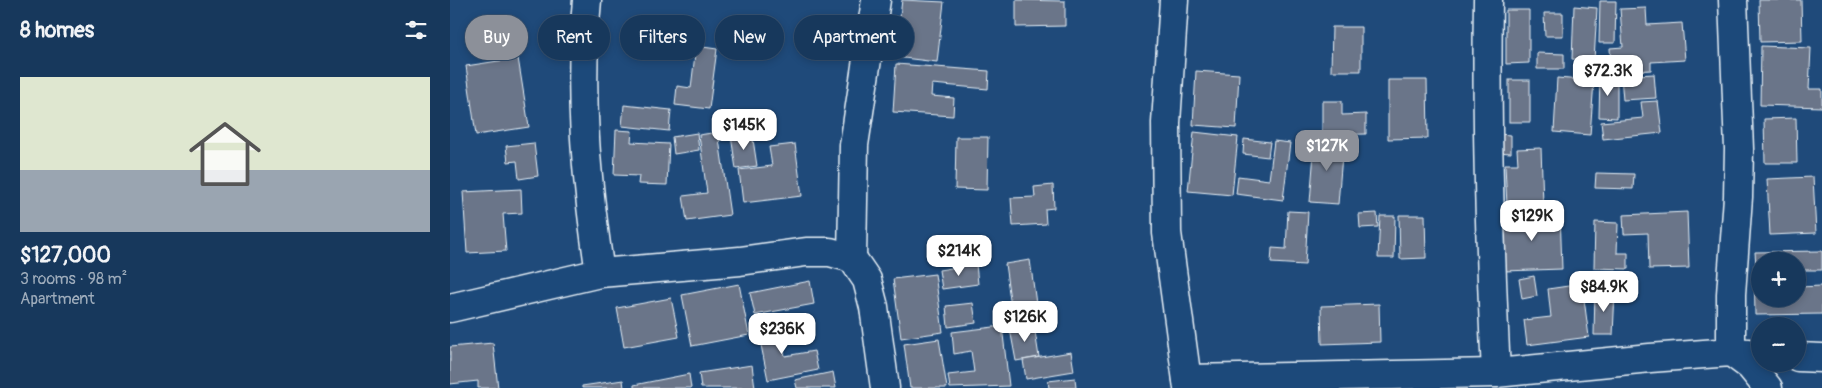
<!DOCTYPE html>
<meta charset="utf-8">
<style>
body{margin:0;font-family:Pangolin,sans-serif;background:#244365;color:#f1f3f6;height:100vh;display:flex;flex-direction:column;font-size:19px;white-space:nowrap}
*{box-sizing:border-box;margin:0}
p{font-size:16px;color:#9eacbb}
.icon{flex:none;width:28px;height:28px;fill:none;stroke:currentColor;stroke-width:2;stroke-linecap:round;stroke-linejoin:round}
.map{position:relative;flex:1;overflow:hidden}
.sheet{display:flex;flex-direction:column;background:#17385c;width:450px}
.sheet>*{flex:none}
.guide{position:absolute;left:15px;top:15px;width:475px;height:45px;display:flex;gap:10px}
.tools{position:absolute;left:1301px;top:252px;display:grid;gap:10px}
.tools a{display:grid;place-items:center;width:55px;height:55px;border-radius:50%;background:#17385c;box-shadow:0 2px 8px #0003,0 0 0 1px #365272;font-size:25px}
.price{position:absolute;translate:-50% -42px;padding:0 11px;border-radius:10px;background:#fff;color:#222;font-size:16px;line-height:32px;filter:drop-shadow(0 1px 2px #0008)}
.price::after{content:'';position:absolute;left:50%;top:30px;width:15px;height:11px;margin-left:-8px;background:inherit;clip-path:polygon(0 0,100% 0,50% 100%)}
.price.current{background:#8c9099;color:#fff}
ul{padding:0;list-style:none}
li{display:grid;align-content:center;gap:10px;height:265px;padding:0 20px}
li+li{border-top:1px solid #365272}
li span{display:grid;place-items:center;height:155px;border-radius:0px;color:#555}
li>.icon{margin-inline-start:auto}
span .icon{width:90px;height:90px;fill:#fffc;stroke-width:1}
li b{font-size:21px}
h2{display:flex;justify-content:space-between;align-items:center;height:60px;padding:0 20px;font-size:21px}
.tag{padding:0 18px;border-radius:22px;background:#17385c;box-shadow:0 2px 8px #0003,0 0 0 1px #365272;font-size:18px;line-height:45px}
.tag.current{background:#8c9099;color:#fff}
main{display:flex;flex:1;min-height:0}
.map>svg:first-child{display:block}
.building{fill:#6a7589;stroke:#e8f1f8}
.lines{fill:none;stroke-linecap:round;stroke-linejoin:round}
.minor-casing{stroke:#e8f1f8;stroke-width:31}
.minor{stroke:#1f4a7a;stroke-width:28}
</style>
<main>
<section class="sheet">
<h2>8 homes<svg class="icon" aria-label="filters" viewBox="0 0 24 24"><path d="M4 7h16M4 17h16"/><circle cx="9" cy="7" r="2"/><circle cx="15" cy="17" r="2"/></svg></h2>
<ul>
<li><span style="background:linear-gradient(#dfe7d0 60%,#9aa5b1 0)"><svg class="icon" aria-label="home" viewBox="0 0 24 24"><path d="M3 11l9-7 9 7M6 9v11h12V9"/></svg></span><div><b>$127,000</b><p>3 rooms · 98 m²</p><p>Apartment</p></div></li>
</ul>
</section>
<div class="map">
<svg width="1372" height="388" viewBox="0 0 1372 388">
<rect width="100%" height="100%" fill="#1f4a7a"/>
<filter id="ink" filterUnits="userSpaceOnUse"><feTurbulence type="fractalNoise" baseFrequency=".02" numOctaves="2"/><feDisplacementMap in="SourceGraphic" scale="10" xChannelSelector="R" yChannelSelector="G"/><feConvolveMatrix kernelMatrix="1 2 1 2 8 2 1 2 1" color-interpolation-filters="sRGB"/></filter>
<g filter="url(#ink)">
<g class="building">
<path d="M 452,0 L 494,2 L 487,62 L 445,57 Z"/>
<path d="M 566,0 L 615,1 L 615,26 L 566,27 Z"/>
<path d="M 1309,0 L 1351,0 L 1352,41 L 1310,42 Z"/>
<path d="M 1150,1 L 1166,1 L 1165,43 L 1149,43 Z"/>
<path d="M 1124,6 L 1147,8 L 1144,61 L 1122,59 Z"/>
<path d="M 1196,8 L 1197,25 L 1232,23 L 1235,60 L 1201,62 L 1201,70 L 1184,71 L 1184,66 L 1161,67 L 1160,48 L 1173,47 L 1170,9 Z"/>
<path d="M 1056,10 L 1079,10 L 1079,63 L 1056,64 Z"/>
<path d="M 1094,13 L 1113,13 L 1113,36 L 1095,36 Z"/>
<path d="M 882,27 L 911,27 L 911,71 L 881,71 Z"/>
<path d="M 246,46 L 267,49 L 259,109 L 225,105 L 227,86 L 241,88 Z"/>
<path d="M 1311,46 L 1361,48 L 1359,89 L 1372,89 L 1372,107 L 1310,105 Z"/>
<path d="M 1087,53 L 1114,54 L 1114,69 L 1087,69 Z"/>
<path d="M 68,58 L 79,127 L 26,135 L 16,66 Z"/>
<path d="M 446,64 L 539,71 L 538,89 L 482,84 L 481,96 L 504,98 L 503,116 L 443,112 Z"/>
<path d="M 746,71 L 789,74 L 786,128 L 743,125 Z"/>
<path d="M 1204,74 L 1206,98 L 1173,100 L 1171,76 Z"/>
<path d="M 1150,75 L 1167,76 L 1167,118 L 1149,117 Z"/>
<path d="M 1107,78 L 1144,81 L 1140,135 L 1104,132 Z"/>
<path d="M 938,80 L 977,80 L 978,138 L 938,139 Z"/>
<rect x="1059" y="80" width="21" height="42"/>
<path d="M 872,101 L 892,101 L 892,115 L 916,114 L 916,134 L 872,135 Z"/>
<path d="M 1208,101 L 1212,133 L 1153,139 L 1151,122 L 1193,118 L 1191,102 Z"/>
<path d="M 174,105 L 221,110 L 219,131 L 172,126 Z"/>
<path d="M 1346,118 L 1347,163 L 1315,163 L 1314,119 Z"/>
<path d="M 166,130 L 182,131 L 181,142 L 219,144 L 217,185 L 188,184 L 189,176 L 164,175 Z"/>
<path d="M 268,132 L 280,215 L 237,221 L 233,196 L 257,193 L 249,135 Z"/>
<path d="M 744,132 L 788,137 L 782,195 L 738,191 Z"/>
<path d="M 247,133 L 249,150 L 224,154 L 222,137 Z"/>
<path d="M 302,133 L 307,166 L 286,169 L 281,136 Z"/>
<path d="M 1046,134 L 1061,135 L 1061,153 L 1046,152 Z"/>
<path d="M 506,137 L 538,137 L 537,190 L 505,189 Z"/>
<path d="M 794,139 L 820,142 L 818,157 L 793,154 Z"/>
<path d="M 824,141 L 840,143 L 833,200 L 786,194 L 788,176 L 819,180 Z"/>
<path d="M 865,141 L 893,143 L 888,204 L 860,202 Z"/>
<path d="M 84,143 L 88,176 L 69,179 L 67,161 L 58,162 L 56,146 Z"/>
<path d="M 345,144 L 352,196 L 293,203 L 289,170 L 322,166 L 319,147 Z"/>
<path d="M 1091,148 L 1093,204 L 1057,206 L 1055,164 L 1068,164 L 1067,149 Z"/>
<path d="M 1146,173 L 1184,174 L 1183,189 L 1145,188 Z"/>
<path d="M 1363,177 L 1366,233 L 1320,235 L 1317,179 Z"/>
<path d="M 603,185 L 604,208 L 595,209 L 596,224 L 563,226 L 561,198 L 585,197 L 584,187 Z"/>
<path d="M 71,189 L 72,213 L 53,214 L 56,251 L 17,253 L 13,192 Z"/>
<path d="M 838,211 L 858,212 L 855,265 L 821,263 L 822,248 L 836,249 Z"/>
<path d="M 1110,212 L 1112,269 L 1054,271 L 1052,215 Z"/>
<path d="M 1237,212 L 1239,268 L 1199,269 L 1198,233 L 1174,234 L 1173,215 Z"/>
<path d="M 927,213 L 928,227 L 910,228 L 909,214 Z"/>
<path d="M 949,215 L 975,215 L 976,258 L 950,259 Z"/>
<path d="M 930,216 L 945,216 L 944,258 L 928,258 Z"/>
<path d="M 1145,222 L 1168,223 L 1167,253 L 1178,253 L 1178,269 L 1144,268 Z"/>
<path d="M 1372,251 L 1372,270 L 1348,270 L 1348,261 L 1310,261 L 1310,299 L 1348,299 L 1348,287 L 1372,286 L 1372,314 L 1305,315 L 1304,265 L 1306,265 L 1305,252 Z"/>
<path d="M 580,260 L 587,311 L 562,314 L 555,264 Z"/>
<path d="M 526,264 L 528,284 L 492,289 L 489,270 Z"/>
<path d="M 485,274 L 493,332 L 451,338 L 443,279 Z"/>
<path d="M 1084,276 L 1087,296 L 1072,299 L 1069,279 Z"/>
<path d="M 360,281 L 364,304 L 305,315 L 300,293 Z"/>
<path d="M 289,284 L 299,335 L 242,346 L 232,295 Z"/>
<path d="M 1132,284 L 1139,337 L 1077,345 L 1074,320 L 1101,317 L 1098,289 Z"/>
<path d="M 1145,290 L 1165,291 L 1163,335 L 1144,335 Z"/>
<path d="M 221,298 L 229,337 L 174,347 L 167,308 Z"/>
<path d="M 523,303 L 526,323 L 498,327 L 496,306 Z"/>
<path d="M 929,304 L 930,342 L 872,344 L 871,306 Z"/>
<path d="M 328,321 L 335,356 L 364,351 L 368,370 L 318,380 L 307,325 Z"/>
<path d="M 584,325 L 589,357 L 566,361 L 560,329 Z"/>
<path d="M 552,326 L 559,386 L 500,388 L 498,375 L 524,372 L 521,351 L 504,354 L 502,332 Z"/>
<path d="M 489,339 L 497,388 L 460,388 L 454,344 Z"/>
<path d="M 43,343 L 48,388 L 28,388 L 28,381 L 0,384 L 0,347 Z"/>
<path d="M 621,352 L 624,371 L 576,379 L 573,360 Z"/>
<path d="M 302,365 L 305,388 L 251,388 L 249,373 Z"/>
<path d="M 383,372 L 386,388 L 347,388 L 345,380 Z"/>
<path d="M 239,374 L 241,388 L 184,388 L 184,385 Z"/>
<path d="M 625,378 L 626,388 L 599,388 L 598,381 Z"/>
<path d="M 173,380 L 174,388 L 132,388 L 132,386 Z"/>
</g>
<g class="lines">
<defs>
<g id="minor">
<path d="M 137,0 C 128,94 136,179 150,273"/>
<path d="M 724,0 L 716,123 L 717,233 L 738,388"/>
<path d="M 1038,0 C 1036,125 1040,249 1046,373"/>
<path d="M 1283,0 L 1289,149 L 1288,197 L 1281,294 L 1281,352 L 1299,353"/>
<path d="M 402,258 L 404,145 L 426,0"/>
<path d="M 0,308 L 150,273 L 290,261 L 356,252 L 380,252 L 402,258 L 417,280 L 424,307 L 435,388"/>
<path d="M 1348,357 L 1372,358"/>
<path d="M 737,379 L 1046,373 L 1200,358 L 1281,352 L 1300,366 L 1318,388"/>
</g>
</defs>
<use href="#minor" class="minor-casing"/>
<use href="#minor" class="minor"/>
</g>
</g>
</svg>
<div class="tools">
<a>+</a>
<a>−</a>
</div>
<b class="price" style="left:1158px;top:97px">$72.3K</b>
<b class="price" style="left:294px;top:151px">$145K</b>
<b class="price current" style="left:877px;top:172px">$127K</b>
<b class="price" style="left:1082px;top:242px">$129K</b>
<b class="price" style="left:509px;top:277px">$214K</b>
<b class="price" style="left:1154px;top:313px">$84.9K</b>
<b class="price" style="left:575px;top:343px">$126K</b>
<b class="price" style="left:332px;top:355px">$236K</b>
<div class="guide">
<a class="tag current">Buy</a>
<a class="tag">Rent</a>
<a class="tag">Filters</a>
<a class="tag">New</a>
<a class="tag">Apartment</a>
</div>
</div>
</main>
